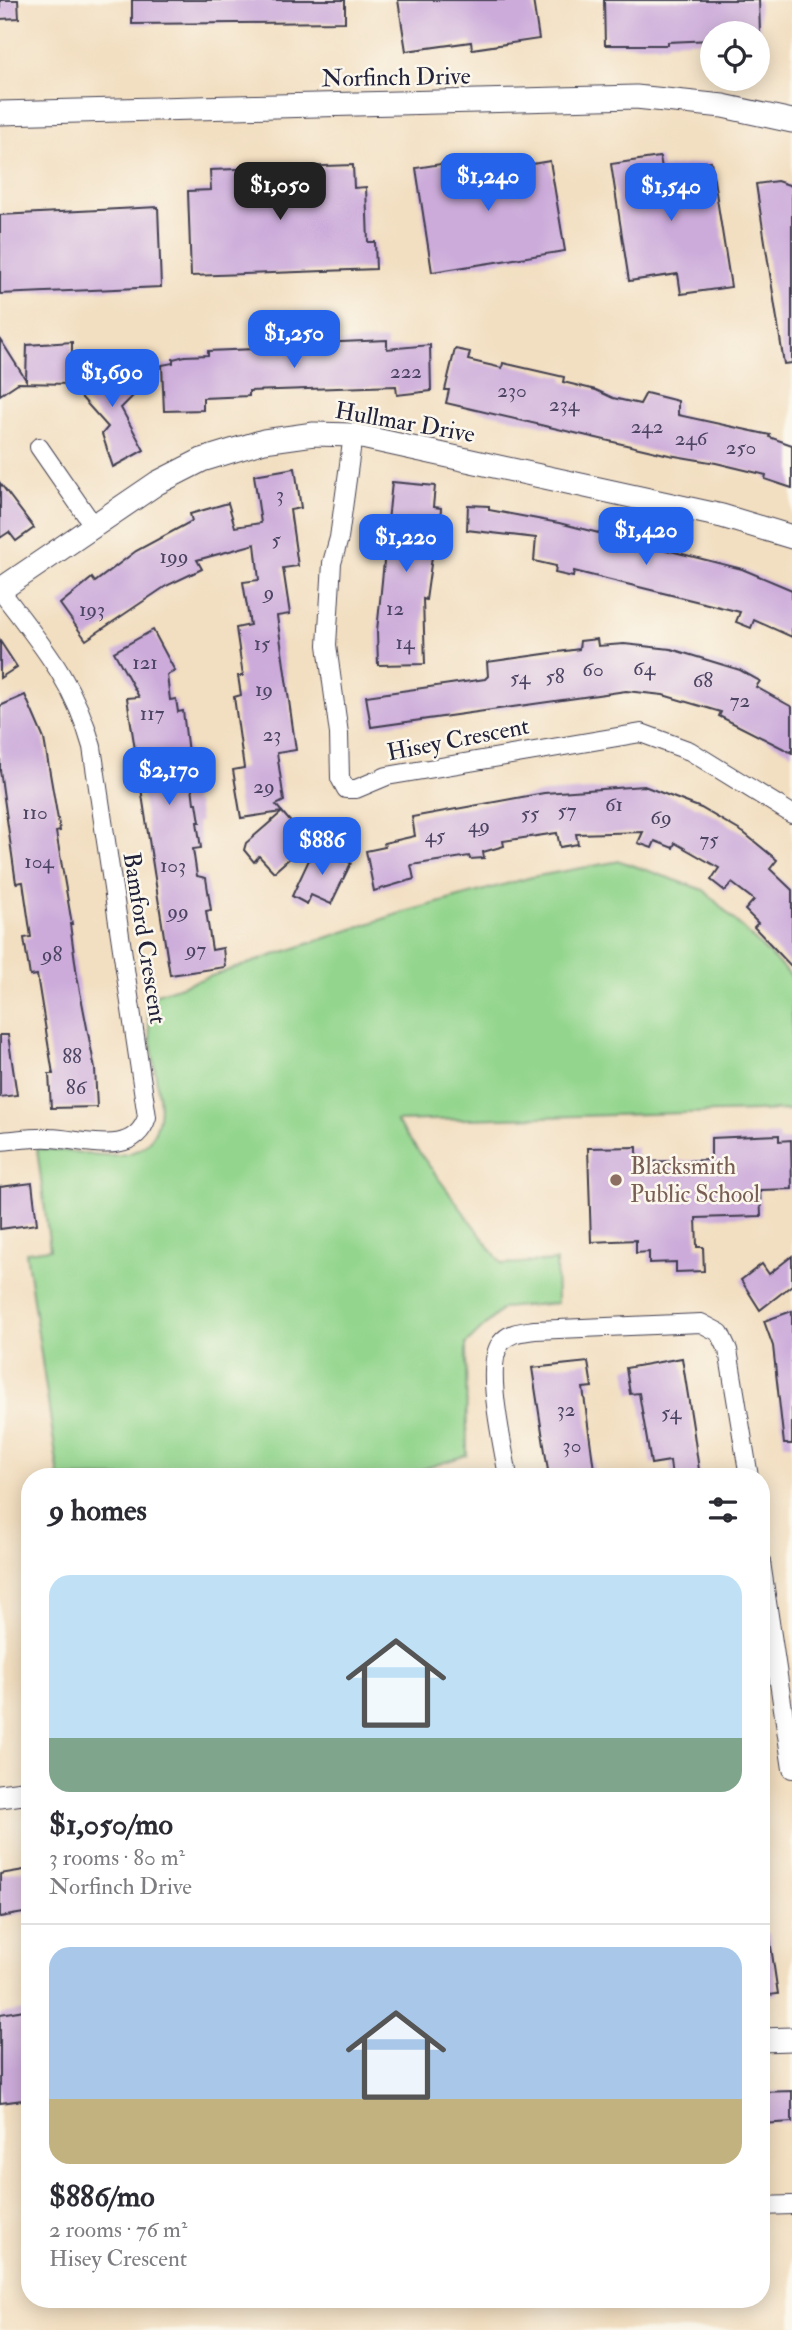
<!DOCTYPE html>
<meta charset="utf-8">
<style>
body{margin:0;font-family:"IM FELL Double Pica",serif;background:#f7f7f7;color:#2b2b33;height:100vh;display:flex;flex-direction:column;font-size:26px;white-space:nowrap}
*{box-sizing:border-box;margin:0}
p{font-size:23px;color:#7c7c81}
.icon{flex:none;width:38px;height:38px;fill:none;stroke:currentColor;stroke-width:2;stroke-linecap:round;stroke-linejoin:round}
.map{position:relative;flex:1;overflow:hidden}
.sheet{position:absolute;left:21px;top:1468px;width:749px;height:840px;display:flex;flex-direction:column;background:#fff;border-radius:28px;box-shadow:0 4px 18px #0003}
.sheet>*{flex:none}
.tools{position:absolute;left:700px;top:21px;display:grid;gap:14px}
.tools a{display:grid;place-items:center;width:70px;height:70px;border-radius:50%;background:#fff;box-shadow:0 4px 18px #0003;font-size:35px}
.price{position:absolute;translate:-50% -60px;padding:0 16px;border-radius:14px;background:#2563eb;color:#fff;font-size:23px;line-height:46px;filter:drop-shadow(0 2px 4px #0008)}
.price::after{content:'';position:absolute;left:50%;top:42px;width:21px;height:16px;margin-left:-10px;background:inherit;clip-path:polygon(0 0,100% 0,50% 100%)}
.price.current{background:#222;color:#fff}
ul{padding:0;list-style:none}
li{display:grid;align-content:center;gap:14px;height:371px;padding:0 28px}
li+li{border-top:2px solid #e1e1e2}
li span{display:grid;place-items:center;height:217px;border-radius:21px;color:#555}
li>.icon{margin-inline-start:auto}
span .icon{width:126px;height:126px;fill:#fffc;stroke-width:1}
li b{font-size:30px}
h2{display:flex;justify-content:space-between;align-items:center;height:84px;padding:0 28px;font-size:30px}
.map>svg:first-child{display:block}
.green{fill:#93d58d;stroke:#5a7c64;stroke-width:2}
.building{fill:#ccabda}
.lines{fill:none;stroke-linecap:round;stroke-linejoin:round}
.minor-casing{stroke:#413e4f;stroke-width:20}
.tertiary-casing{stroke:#413e4f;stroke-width:25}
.minor{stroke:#fff;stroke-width:18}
.tertiary{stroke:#fff;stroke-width:23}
.education-dot{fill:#8d6e63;stroke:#fbf7ec;stroke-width:2.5}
.labels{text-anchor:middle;stroke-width:5;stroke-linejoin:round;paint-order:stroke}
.number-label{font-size:21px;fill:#4c4463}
.street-label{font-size:24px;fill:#22223b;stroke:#fbf7ec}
.education-label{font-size:24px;fill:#785e54;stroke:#fbf7ec;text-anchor:start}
</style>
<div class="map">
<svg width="792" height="2330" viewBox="0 0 792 2330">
<rect width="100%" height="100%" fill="#fbf7ec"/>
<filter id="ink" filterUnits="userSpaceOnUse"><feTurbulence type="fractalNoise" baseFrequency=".0143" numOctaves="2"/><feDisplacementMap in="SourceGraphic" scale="14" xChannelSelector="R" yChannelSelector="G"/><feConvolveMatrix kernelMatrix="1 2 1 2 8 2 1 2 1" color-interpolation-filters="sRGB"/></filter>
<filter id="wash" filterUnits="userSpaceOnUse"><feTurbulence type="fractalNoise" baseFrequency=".00686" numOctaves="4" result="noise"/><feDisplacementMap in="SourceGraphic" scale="28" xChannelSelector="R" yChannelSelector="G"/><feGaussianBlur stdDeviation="1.57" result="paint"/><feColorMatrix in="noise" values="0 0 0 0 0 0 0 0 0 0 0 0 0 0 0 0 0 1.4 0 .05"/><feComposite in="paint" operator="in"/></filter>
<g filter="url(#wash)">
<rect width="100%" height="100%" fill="#f2dec0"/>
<path class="green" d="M 620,861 L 704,890 L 792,977 L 792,1110 L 396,1121 L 502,1264 L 556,1261 L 557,1303 L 503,1308 L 466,1344 L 467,1455 L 398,1477 L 59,1477 L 26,1252 L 50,1249 L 37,1149 C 83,1147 158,1182 160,1105 L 145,998 L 401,913 L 532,877 Z"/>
<g id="blocks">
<g class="building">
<path d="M 0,0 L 18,0 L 19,18 L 0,19 Z"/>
<path d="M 132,0 L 345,0 L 345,22 L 132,24 Z"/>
<path d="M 398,0 L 533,0 L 539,39 L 472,49 L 471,42 L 406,51 Z"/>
<path d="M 604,0 L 759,0 L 760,33 L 712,33 L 712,40 L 668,42 L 668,45 L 605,45 Z"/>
<path d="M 484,157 L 486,172 L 550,161 L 565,251 L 432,272 L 416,168 Z"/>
<path d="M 660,157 L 662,168 L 711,161 L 731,287 L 681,294 L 678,274 L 629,281 L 611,164 Z"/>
<path d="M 353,165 L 354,188 L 366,187 L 368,242 L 375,242 L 376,269 L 191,276 L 188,191 L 211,190 L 210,170 Z"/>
<path d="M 777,181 L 792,186 L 792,363 L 784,364 L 756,184 Z"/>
<path d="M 158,207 L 161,287 L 0,294 L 0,215 Z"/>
<path d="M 293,334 L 295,344 L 387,340 L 387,349 L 430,345 L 431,391 L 397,395 L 396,386 L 249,391 L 249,396 L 203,398 L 203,410 L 164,411 L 162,365 L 173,363 L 173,359 L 185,356 L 208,355 L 208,351 L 255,349 L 255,336 Z"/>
<path d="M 0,339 L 26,380 L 27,345 L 72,342 L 72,384 L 18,383 L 0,395 Z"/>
<path d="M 455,349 L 470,352 L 468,360 L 502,368 L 503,363 L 564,377 L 563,382 L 596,390 L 613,398 L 640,404 L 646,393 L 678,401 L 678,415 L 770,435 L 769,437 L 792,445 L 792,488 L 765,479 L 766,475 L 716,463 L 669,455 L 446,403 L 449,390 L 445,390 Z"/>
<path d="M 106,357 L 139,390 L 121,408 L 144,450 L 113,467 L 102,434 L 108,427 L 74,389 Z"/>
<path d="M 295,468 L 301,508 L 290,510 L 298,566 L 283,568 L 290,614 L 277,616 L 296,750 L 277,753 L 284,801 L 276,805 L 282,812 L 241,818 L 233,770 L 244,768 L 234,697 L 241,695 L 238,676 L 243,676 L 236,628 L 250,625 L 243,582 L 259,580 L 255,544 L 197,560 L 202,569 L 166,586 L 86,640 L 60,604 L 92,578 L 95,582 L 136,551 L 192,521 L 190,514 L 228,503 L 235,527 L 261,523 L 254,475 Z"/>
<path d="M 392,482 L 435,486 L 433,507 L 441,508 L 440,527 L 431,526 L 433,550 L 426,600 L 423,599 L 425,664 L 378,665 L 377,631 Z"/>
<path d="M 0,483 L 34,528 L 16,541 L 9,532 L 0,538 Z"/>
<path d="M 468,505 L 489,506 L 489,510 L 559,523 L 742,569 L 792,590 L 792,637 L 754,620 L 751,628 L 736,622 L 740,612 L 574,571 L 573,577 L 555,573 L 556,566 L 534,561 L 536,538 L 467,530 Z"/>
<path d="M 153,630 L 175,671 L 167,675 L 170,700 L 176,699 L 178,712 L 183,711 L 194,803 L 197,803 L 200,822 L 197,822 L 201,848 L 193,849 L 197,876 L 206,878 L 211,910 L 206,911 L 212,950 L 223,948 L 225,967 L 170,975 L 127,698 L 139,697 L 114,652 Z"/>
<path d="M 597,639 L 598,646 L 624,644 L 671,649 L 740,670 L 760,681 L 756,687 L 792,707 L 792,753 L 719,716 L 721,712 L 663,695 L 626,691 L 371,727 L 366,696 L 485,679 L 488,676 L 487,662 L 579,649 L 580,641 Z"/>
<path d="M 0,641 L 17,667 L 0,678 Z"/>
<path d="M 25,695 L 44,739 L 60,831 L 56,832 L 72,924 L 70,924 L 77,976 L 95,1069 L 97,1107 L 51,1108 L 49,1074 L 53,1074 L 37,975 L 30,976 L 24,938 L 31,937 L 23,882 L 16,883 L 0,770 L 0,706 Z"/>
<path d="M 644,786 L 701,808 L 744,833 L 777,860 L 770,869 L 792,890 L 792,967 L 754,927 L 758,923 L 745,910 L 754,900 L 732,883 L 725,891 L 711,880 L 719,868 L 675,843 L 673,848 L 655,841 L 652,848 L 638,843 L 643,832 L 576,834 L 578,844 L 560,847 L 557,833 L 503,841 L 504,846 L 483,852 L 484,858 L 470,859 L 469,856 L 411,865 L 414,879 L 374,891 L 366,851 L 385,847 L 384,843 L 415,836 L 412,817 L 544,793 Z"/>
<path d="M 282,812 L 308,842 L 274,872 L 259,856 L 254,862 L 244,850 L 246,843 Z"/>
<path d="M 316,845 L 351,863 L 331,904 L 311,895 L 307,904 L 292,896 Z"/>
<path d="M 0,1035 L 8,1035 L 17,1095 L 0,1097 Z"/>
<path d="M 779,1135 L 779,1141 L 791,1140 L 792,1189 L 760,1190 L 761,1216 L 696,1218 L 697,1247 L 703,1247 L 704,1271 L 676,1272 L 676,1262 L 649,1263 L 649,1252 L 636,1253 L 636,1240 L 591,1242 L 588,1148 L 637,1147 L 637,1162 L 711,1160 L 711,1138 Z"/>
<path d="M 32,1183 L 37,1224 L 0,1229 L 0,1187 Z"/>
<path d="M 792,1256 L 792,1285 L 760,1310 L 741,1280 L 762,1264 L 769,1274 Z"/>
<path d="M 792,1311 L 792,1444 L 784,1444 L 773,1346 L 764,1321 Z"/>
<path d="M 682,1358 L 693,1427 L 700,1477 L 672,1477 L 670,1461 L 651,1464 L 639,1393 L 630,1394 L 626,1368 Z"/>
<path d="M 588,1362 L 592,1387 L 583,1388 L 595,1477 L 549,1477 L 532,1368 Z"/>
<path d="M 30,1869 L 30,1912 L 0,1917 L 0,1874 Z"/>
<path d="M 761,1933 L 769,1933 L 778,1994 L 761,1996 Z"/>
<path d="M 30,2009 L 30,2099 L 0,2103 L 0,2014 Z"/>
<path d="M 792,2091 L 792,2122 L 761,2124 L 761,2092 Z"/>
</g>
</g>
</g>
<g filter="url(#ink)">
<use href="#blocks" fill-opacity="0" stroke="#413e4f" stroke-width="2"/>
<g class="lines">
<defs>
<g id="minor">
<path d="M 353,435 L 339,538 L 332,563 L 327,645 L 339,734 L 340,778 L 346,789 L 356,789 L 387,776 L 641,733 L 690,751 L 792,814"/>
<path d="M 39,447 L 93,525"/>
<path d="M 0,1141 C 16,1140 33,1137 50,1138 C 83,1139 134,1159 147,1117 L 92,747 C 74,681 40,643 0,590"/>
<path d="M 508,1477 C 504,1449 483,1365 501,1343 C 509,1332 522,1332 535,1330 L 701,1323 L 720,1333 L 728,1350 L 749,1477"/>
<path d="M 761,1562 L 792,1769"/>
<path d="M 761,2206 L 792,2205"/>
</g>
<g id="tertiary">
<path d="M 0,113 L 636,97 L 723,106 L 792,121"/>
<path d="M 0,590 L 157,483 L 202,460 L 264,441 L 314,434 L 353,435 L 722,516 L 792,537"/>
<path d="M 0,1796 L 30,1792"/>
<path d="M 761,2040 L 792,2039"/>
</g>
</defs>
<use href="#minor" class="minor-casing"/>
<use href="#tertiary" class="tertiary-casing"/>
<use href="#minor" class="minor"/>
<use href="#tertiary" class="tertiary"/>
</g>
</g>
<circle class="education-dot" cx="616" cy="1180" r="7"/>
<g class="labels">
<g class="number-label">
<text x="406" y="378">222</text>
<text x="512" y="397">230</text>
<text x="564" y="411">234</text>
<text x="647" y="433">242</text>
<text x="691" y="445">246</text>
<text x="741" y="454">250</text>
<text x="280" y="501">3</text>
<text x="276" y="546">5</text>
<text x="174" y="563">199</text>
<text x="269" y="599">9</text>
<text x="395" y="615">12</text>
<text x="92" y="616">193</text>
<text x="405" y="649">14</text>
<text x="262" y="650">15</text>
<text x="145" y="669">121</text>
<text x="644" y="675">64</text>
<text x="593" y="676">60</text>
<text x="555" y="683">58</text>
<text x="520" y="684">54</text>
<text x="703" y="687">68</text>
<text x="264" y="696">19</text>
<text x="740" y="707">72</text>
<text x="152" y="720">117</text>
<text x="272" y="741">23</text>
<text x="264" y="793">29</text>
<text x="614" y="811">61</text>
<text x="567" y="817">57</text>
<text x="35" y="819">110</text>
<text x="530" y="820">55</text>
<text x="661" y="824">69</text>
<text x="479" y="832">49</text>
<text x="435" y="842">45</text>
<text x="709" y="846">75</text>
<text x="39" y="868">104</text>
<text x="173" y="872">103</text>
<text x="178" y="918">99</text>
<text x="196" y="956">97</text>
<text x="52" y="961">98</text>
<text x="72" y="1063">88</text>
<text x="76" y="1094">86</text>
<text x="566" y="1416">32</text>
<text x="671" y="1419">54</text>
<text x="572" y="1452">30</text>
</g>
<g class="street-label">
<text transform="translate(396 77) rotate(-1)" y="8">Norfinch Drive</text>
<text transform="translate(405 422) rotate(10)" y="8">Hullmar Drive</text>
<text transform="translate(458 739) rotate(-11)" y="8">Hisey Crescent</text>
<text transform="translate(145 938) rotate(81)" y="8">Bamford Crescent</text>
</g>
<g class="education-label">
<text x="630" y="1174">Blacksmith<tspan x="630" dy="28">Public School</tspan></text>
</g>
</g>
</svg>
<div class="tools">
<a><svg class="icon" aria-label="locate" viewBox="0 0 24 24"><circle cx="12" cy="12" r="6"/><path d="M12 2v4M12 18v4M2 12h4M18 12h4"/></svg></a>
</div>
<b class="price" style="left:488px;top:213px">$1,240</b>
<b class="price current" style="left:280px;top:222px">$1,050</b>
<b class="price" style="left:671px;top:223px">$1,540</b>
<b class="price" style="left:294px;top:370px">$1,250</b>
<b class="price" style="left:112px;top:409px">$1,690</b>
<b class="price" style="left:646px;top:567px">$1,420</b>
<b class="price" style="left:406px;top:574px">$1,220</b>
<b class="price" style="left:169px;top:807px">$2,170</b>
<b class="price" style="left:322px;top:877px">$886</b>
<section class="sheet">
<h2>9 homes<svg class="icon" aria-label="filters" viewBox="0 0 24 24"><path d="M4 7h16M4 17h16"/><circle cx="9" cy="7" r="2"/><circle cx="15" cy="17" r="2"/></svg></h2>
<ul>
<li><span style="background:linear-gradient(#bfe0f5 75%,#7fa58c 0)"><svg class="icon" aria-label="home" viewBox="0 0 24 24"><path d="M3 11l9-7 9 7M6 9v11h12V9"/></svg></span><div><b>$1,050/mo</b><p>3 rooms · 80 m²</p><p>Norfinch Drive</p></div></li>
<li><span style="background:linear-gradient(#a9c7e8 70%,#c2b280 0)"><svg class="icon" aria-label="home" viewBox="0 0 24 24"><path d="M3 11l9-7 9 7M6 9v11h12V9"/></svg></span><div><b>$886/mo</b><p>2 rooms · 76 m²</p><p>Hisey Crescent</p></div></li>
</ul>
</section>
</div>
